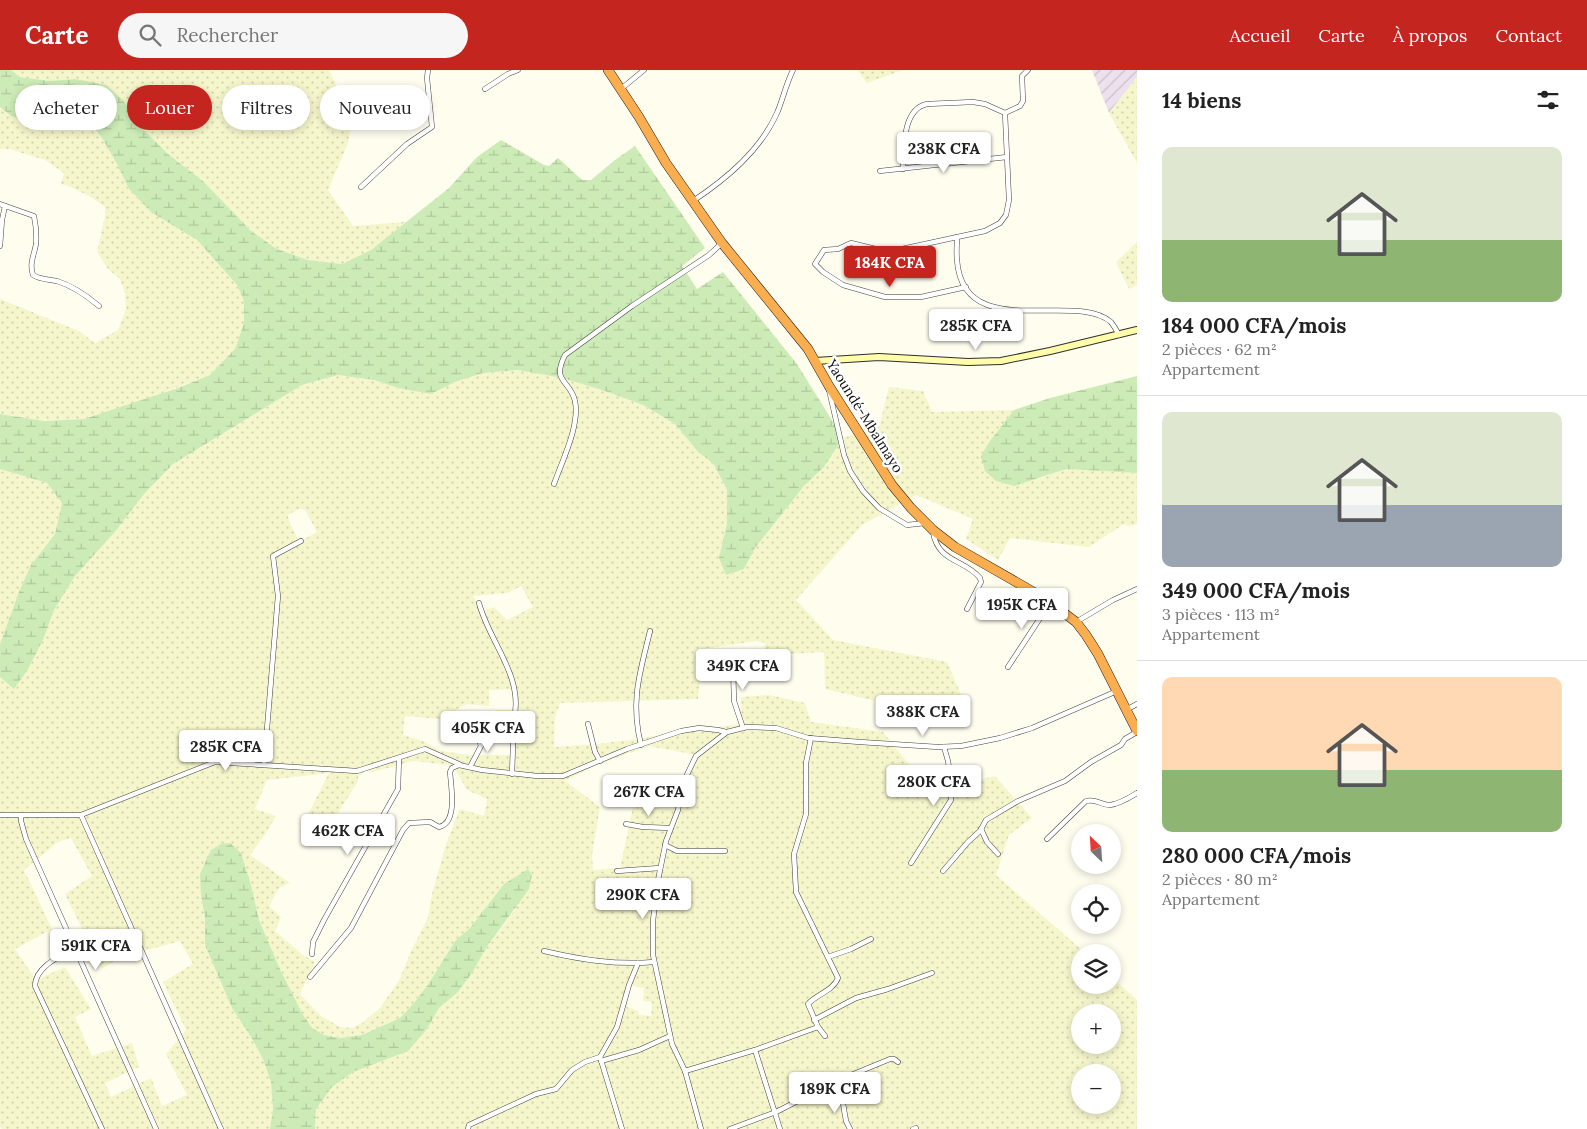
<!DOCTYPE html>
<html lang="fr">
<meta charset="utf-8">
<style>
body{margin:0;font-family:Lora,serif;background:#f6f6f6;color:#222;height:100vh;display:flex;flex-direction:column;font-size:19px;white-space:nowrap}
*{box-sizing:border-box;margin:0}
p{font-size:16px;color:#767676}
.icon{flex:none;width:28px;height:28px;fill:none;stroke:currentColor;stroke-width:2;stroke-linecap:round;stroke-linejoin:round}
.map{position:relative;flex:1;overflow:hidden}
.panel{display:flex;flex-direction:column;background:#fff;width:450px}
.panel>*{flex:none}
.guide{position:absolute;left:15px;top:15px;width:475px;height:45px;display:flex;gap:10px}
.needle{width:32px;rotate:335deg}
.fabs{position:absolute;left:1071px;top:754px;display:grid;gap:10px}
.fabs a{display:grid;place-items:center;width:50px;height:50px;border-radius:50%;background:#fff;box-shadow:0 2px 8px #0003;font-size:25px}
.price{position:absolute;translate:-50% -42px;padding:0 11px;border-radius:5px;background:#fff;color:#222;font-size:16px;line-height:32px;filter:drop-shadow(0 1px 2px #0008)}
.price::after{content:'';position:absolute;left:50%;top:30px;width:15px;height:11px;margin-left:-8px;background:inherit;clip-path:polygon(0 0,100% 0,50% 100%)}
.price.on{background:#c4261f;color:#fff}
ul{padding:0;list-style:none}
li{display:grid;align-content:center;gap:10px;height:265px;padding:0 25px}
li+li{border-top:1px solid #e0e0e0}
li span{display:grid;place-items:center;height:155px;border-radius:10px;color:#555}
li>.icon{margin-inline-start:auto}
span .icon{width:90px;height:90px;fill:#fffc;stroke-width:1}
li b{font-size:21px}
h2{display:flex;justify-content:space-between;align-items:center;height:60px;padding:0 25px;font-size:21px}
.chip{padding:0 18px;border-radius:22px;background:#fff;box-shadow:0 2px 8px #0003;font-size:18px;line-height:45px}
.chip.on{background:#c4261f;color:#fff}
header{display:flex;align-items:center;gap:30px;box-sizing:border-box;height:70px;padding:0 25px;background:#c4261f;color:#fff}
header strong{font-size:24px}
nav{display:flex;gap:28px;margin-inline-start:auto;font-size:18px}
.search{width:350px;height:45px;background:#f6f6f6;display:flex;align-items:center;gap:12px;box-sizing:border-box;padding:0 18px;border-radius:28px;color:#767676;font-size:19px}
main{display:flex;flex:1;min-height:0}
.map>svg:first-child{display:block}
.industrial{fill:url(#industrial-furrows)}
.farmland{fill:url(#farmland-dots);fill-rule:evenodd}
.wetland{fill:url(#wetland-marsh)}
.lines{fill:none;stroke-linecap:round;stroke-linejoin:round}
.street-casing{stroke:#404040;stroke-width:5.5}
.secondary-casing{stroke:#2f2f2f;stroke-width:8}
.highway-casing{stroke:#1e1e1e;stroke-width:10}
.street{stroke:#fff;stroke-width:4.5}
.secondary{stroke:#fffda9;stroke-width:6}
.highway{stroke:#fbae50;stroke-width:9}
.labels{text-anchor:middle;stroke-width:5;stroke-linejoin:round;paint-order:stroke}
.street-label{font-size:14px;fill:#0d0d0d;stroke:#fff}
</style>
<header>
<strong>Carte</strong>
<div class="search"><svg class="icon" aria-label="search" viewBox="0 0 24 24"><circle cx="10" cy="10" r="6"/><path d="M15 15l6 6"/></svg>Rechercher</div>
<nav><a>Accueil</a><a>Carte</a><a>À propos</a><a>Contact</a></nav>
</header>
<main>
<div class="map">
<svg width="1137" height="1059" viewBox="0 0 1137 1059">
<defs>
<pattern id="industrial-furrows" width="10" height="10" patternUnits="userSpaceOnUse" patternTransform="scale(1.25)"><rect width="10" height="10" fill="#ece1ed"/><path d="M-1 1l2-2M0 10L10 0M9 11l2-2" fill="none" stroke="#c9c0ca"/></pattern>
<pattern id="farmland-dots" width="8" height="8" patternUnits="userSpaceOnUse" patternTransform="scale(1.25)"><rect width="8" height="8" fill="#f6f6cc"/><path d="M2 2h.1M6 6h.1" fill="none" stroke="#d2d2ae" stroke-width="1.8" stroke-linecap="round"/></pattern>
<pattern id="wetland-marsh" width="20" height="14" patternUnits="userSpaceOnUse" patternTransform="scale(1.25)"><rect width="20" height="14" fill="#ccebb6"/><path d="M1 5h8M5 5V1M11 12h8M15 12V8" fill="none" stroke="#aec89b"/></pattern>
</defs>
<rect width="100%" height="100%" fill="#fffdee"/>
<path class="industrial" d="M 1092,0 L 1137,0 L 1137,7 L 1109,43 Z"/>
<g class="farmland">
<path d="M 11,0 L 329,0 L 352,48 L 348,73 L 328,120 L 353,156 L 405,152 L 392,164 L 371,180 L 342,194 L 308,190 L 277,179 L 251,161 L 203,111 L 168,84 L 139,55 L 124,31 L 75,9 L 49,11 L 19,7 Z"/>
<path d="M 857,0 L 903,0 L 867,13 Z"/>
<path d="M 1137,7 L 1137,93 L 1109,43 Z"/>
<path d="M 0,37 L 11,46 L 40,54 L 67,48 L 87,49 L 102,68 L 117,94 L 129,119 L 151,142 L 197,170 L 237,215 L 244,230 L 244,253 L 235,279 L 210,305 L 147,329 L 84,349 L 44,351 L 0,344 L 0,229 L 79,261 L 95,273 L 118,260 L 126,239 L 125,223 L 120,209 L 108,199 L 97,182 L 105,146 L 105,137 L 91,127 L 71,117 L 61,114 L 64,103 L 45,90 L 9,79 L 0,79 Z"/>
<path d="M 1137,172 L 1137,215 L 1129,219 L 1116,192 Z"/>
<path d="M 518,300 L 562,308 L 602,320 L 643,335 L 675,354 L 698,382 L 713,393 L 727,421 L 727,453 L 719,488 L 744,499 L 755,478 L 804,416 L 824,397 L 843,368 L 880,353 L 889,317 L 923,321 L 932,342 L 1014,340 L 1003,355 L 1037,409 L 1066,399 L 1137,403 L 1137,454 L 1129,456 L 1124,454 L 1089,477 L 1010,468 L 998,490 L 966,469 L 973,449 L 916,425 L 862,455 L 796,530 L 833,570 L 947,592 L 965,634 L 931,633 L 932,653 L 898,654 L 897,636 L 825,619 L 824,582 L 771,585 L 764,581 L 765,573 L 756,571 L 703,579 L 698,629 L 560,633 L 555,648 L 554,677 L 597,674 L 645,668 L 704,655 L 718,657 L 740,654 L 741,627 L 769,625 L 805,633 L 811,652 L 883,662 L 931,722 L 995,706 L 1032,748 L 1009,765 L 996,805 L 1084,882 L 1080,882 L 1080,915 L 1112,915 L 1113,908 L 1137,930 L 1137,1059 L 315,1059 L 316,1039 L 332,1017 L 353,1002 L 377,992 L 427,959 L 439,938 L 458,922 L 472,903 L 488,875 L 515,840 L 504,814 L 470,858 L 455,871 L 429,913 L 414,933 L 400,948 L 362,965 L 340,968 L 324,965 L 311,958 L 303,945 L 280,899 L 259,850 L 251,815 L 201,825 L 205,848 L 205,875 L 232,938 L 251,967 L 263,989 L 271,1012 L 273,1039 L 270,1059 L 2,1059 L 0,1057 L 0,607 L 14,618 L 27,601 L 43,570 L 54,540 L 75,506 L 114,463 L 144,424 L 173,394 L 302,315 L 339,305 L 374,310 L 398,318 L 431,324 L 455,312 L 483,303 ZM 299,439 L 305,440 L 317,462 L 299,472 L 289,451 L 288,445 ZM 521,516 L 533,537 L 507,550 L 494,537 L 483,541 L 473,526 L 507,523 ZM 514,619 L 516,640 L 497,640 L 493,644 L 501,653 L 512,661 L 512,685 L 468,685 L 441,681 L 423,671 L 403,665 L 405,646 L 453,650 L 457,639 L 467,634 L 489,636 L 489,620 ZM 649,676 L 697,685 L 673,739 L 633,737 L 620,798 L 593,800 L 592,785 L 600,737 L 565,711 L 594,696 ZM 413,691 L 450,695 L 456,701 L 467,720 L 487,729 L 484,746 L 460,739 L 446,774 L 432,824 L 428,848 L 410,883 L 400,909 L 380,938 L 362,953 L 352,958 L 340,957 L 321,946 L 300,924 L 315,892 L 303,885 L 275,861 L 281,847 L 269,836 L 279,818 L 290,813 L 250,785 L 266,763 L 276,746 L 255,739 L 267,710 L 329,703 L 299,762 L 319,773 L 358,711 L 358,707 L 365,701 L 373,702 ZM 71,768 L 92,806 L 65,824 L 102,899 L 119,888 L 180,871 L 193,894 L 163,912 L 186,960 L 166,984 L 187,1025 L 162,1036 L 151,1008 L 111,1027 L 105,1013 L 139,997 L 132,973 L 92,986 L 75,947 L 91,939 L 65,897 L 36,910 L 15,879 L 52,859 L 24,800 L 58,772 ZM 629,915 L 644,918 L 643,931 L 652,932 L 651,946 L 639,945 L 638,941 L 627,937 ZM 1080,942 L 1112,942 L 1112,975 L 1080,975 ZM 1080,1002 L 1112,1002 L 1112,1035 L 1080,1035 Z"/>
<path d="M 0,399 L 47,413 L 62,433 L 55,464 L 31,495 L 20,519 L 0,574 Z"/>
</g>
<g class="wetland">
<path d="M 0,0 L 11,0 L 20,7 L 49,11 L 75,9 L 106,15 L 124,31 L 139,55 L 168,84 L 203,111 L 251,161 L 277,179 L 308,190 L 342,194 L 371,180 L 449,118 L 477,87 L 501,70 L 544,95 L 549,96 L 558,88 L 582,110 L 591,110 L 615,90 L 635,76 L 705,178 L 682,196 L 697,219 L 723,202 L 797,294 L 843,368 L 824,397 L 804,416 L 755,478 L 744,499 L 726,505 L 719,488 L 727,453 L 727,420 L 713,393 L 698,382 L 675,354 L 643,335 L 602,320 L 562,308 L 518,300 L 483,303 L 455,312 L 431,324 L 398,318 L 374,310 L 338,305 L 302,315 L 173,394 L 144,424 L 114,463 L 75,506 L 54,540 L 43,570 L 27,601 L 14,619 L 0,607 L 0,574 L 20,519 L 31,495 L 55,464 L 62,433 L 47,413 L 0,399 L 0,344 L 44,351 L 84,349 L 178,318 L 210,305 L 235,279 L 244,253 L 244,231 L 237,215 L 197,170 L 151,142 L 129,119 L 117,94 L 102,68 L 87,49 L 67,48 L 40,54 L 11,46 L 0,37 Z"/>
<path d="M 1137,306 L 1137,403 L 1066,399 L 1014,416 L 996,411 L 985,401 L 981,386 L 990,371 L 1014,340 L 1050,328 Z"/>
<path d="M 230,773 L 241,783 L 251,815 L 259,850 L 280,899 L 303,945 L 312,958 L 324,965 L 340,968 L 362,965 L 400,948 L 414,933 L 429,913 L 455,871 L 470,858 L 504,814 L 528,799 L 532,805 L 529,819 L 488,875 L 472,903 L 458,922 L 439,938 L 427,959 L 408,981 L 353,1002 L 332,1017 L 316,1039 L 315,1059 L 270,1059 L 273,1039 L 271,1012 L 263,989 L 251,967 L 232,938 L 205,875 L 205,848 L 201,825 L 200,804 L 211,780 L 221,774 Z"/>
</g>
<g class="lines">
<defs>
<g id="street">
<path d="M 485,19 L 508,4 L 518,0"/>
<path d="M 621,19 L 644,0"/>
<path d="M 903,99 C 904,79 902,39 927,34 L 973,32 L 985,34 L 1005,43 L 1020,36 L 1023,31 L 1022,6 L 1028,0"/>
<path d="M 880,101 L 1007,87"/>
<path d="M 361,117 L 407,74 L 432,57 L 427,8 L 428,0"/>
<path d="M 693,131 C 726,109 760,81 777,43 C 783,29 786,14 793,0"/>
<path d="M 0,134 L 34,146 C 36,156 37,164 36,174 C 34,186 29,193 33,205 C 41,210 48,209 57,211 C 73,216 86,225 99,236"/>
<path d="M 957,167 C 957,174 956,182 957,190 C 963,274 1074,220 1111,252 C 1114,256 1117,261 1119,265"/>
<path d="M 0,176 L 2,150 L 5,136"/>
<path d="M 966,217 L 921,227 L 885,227 L 843,215 L 823,202 L 815,194 L 824,180 L 838,179 L 851,173 L 888,182 L 985,161 L 1000,153 L 1006,145 L 1009,130 L 1005,43"/>
<path d="M 829,320 L 844,385 L 850,401 L 863,421 L 879,438 L 907,455 L 925,453"/>
<path d="M 554,414 C 562,391 580,356 575,331 C 570,309 551,313 565,285 L 632,236 L 709,185 L 722,173"/>
<path d="M 933,462 C 938,493 965,489 980,508 L 981,512 L 967,539"/>
<path d="M 479,533 C 489,572 524,606 514,649 L 512,704"/>
<path d="M 1076,552 L 1113,530 L 1137,519"/>
<path d="M 731,589 L 733,595 L 734,631 L 743,658"/>
<path d="M 1008,597 L 1050,533"/>
<path d="M 1126,640 L 1137,634"/>
<path d="M 588,654 L 595,682 L 600,691"/>
<path d="M 811,668 L 806,693 L 806,744 L 794,784 L 796,822 L 838,908 C 833,921 817,924 808,934 L 818,957 L 825,966"/>
<path d="M 641,675 C 630,630 640,603 650,561"/>
<path d="M 264,695 L 278,526 L 273,486 L 301,471"/>
<path d="M 470,697 L 481,676 L 478,667"/>
<path d="M 0,745 L 81,745 L 215,692 L 357,701 L 425,679 L 459,694"/>
<path d="M 21,745 L 21,751 L 26,769 L 156,1059"/>
<path d="M 81,745 L 221,1059"/>
<path d="M 626,754 L 643,757 L 671,758"/>
<path d="M 981,759 L 987,772 L 998,784"/>
<path d="M 1047,769 L 1086,731 C 1095,728 1101,735 1110,735 C 1119,734 1129,728 1137,723"/>
<path d="M 665,775 L 677,781 L 725,781"/>
<path d="M 911,793 L 951,730 L 952,715 L 948,691 L 944,677"/>
<path d="M 617,801 L 660,798"/>
<path d="M 943,801 L 968,772 L 980,761 L 986,750 L 1018,731 L 1065,711 L 1091,692 L 1121,675 L 1125,669 L 1137,662"/>
<path d="M 75,878 C 60,886 35,897 35,916 L 102,1059"/>
<path d="M 544,881 C 582,890 615,895 654,892"/>
<path d="M 312,884 L 313,872 L 324,850 L 398,719 L 399,688"/>
<path d="M 828,887 L 851,879 L 871,869"/>
<path d="M 310,907 L 351,858 L 403,760 L 409,753 L 430,752 L 439,757 C 458,753 451,717 450,702 L 452,698 L 459,695 L 482,700 L 537,706 L 563,706 L 627,679 L 681,661 L 699,658 L 718,660 L 726,662"/>
<path d="M 814,950 L 856,928 L 888,919 L 932,903"/>
<path d="M 755,980 L 780,1059"/>
<path d="M 601,991 L 639,980 L 670,966"/>
<path d="M 685,1001 L 755,980 L 818,957"/>
<path d="M 839,1010 L 890,989 L 894,989 L 898,992"/>
<path d="M 468,1059 L 469,1055 L 536,1024 L 556,1019 L 572,1000 L 585,992 L 600,987"/>
<path d="M 622,1059 L 600,987 L 617,957 L 629,915 L 638,893"/>
<path d="M 701,1059 L 685,1001 L 672,974 L 653,885 L 653,851 L 657,815 L 666,771 L 678,740 L 682,715 L 696,686 L 727,662 L 747,657 L 776,658 L 808,668 L 860,672 L 938,677 L 961,676 L 1000,668 L 1032,658 L 1117,621"/>
<path d="M 730,1059 L 776,1042 L 839,1010 L 846,1051 L 850,1059"/>
<path d="M 913,1059 L 916,1058"/>
</g>
<path id="secondary" d="M 815,291 L 879,287 L 968,292 L 1001,291 L 1050,281 L 1137,260"/>
<path id="highway" d="M 608,0 L 639,47 L 666,93 L 722,173 L 808,279 L 829,316 L 892,415 L 911,438 L 933,460 L 955,477 L 1044,528 L 1076,552 L 1086,565 L 1098,584 L 1137,661"/>
</defs>
<use href="#street" class="street-casing"/>
<use href="#secondary" class="secondary-casing"/>
<use href="#highway" class="highway-casing"/>
<use href="#street" class="street"/>
<use href="#secondary" class="secondary"/>
<use href="#highway" class="highway"/>
</g>
<g class="labels">
<g class="street-label">
<text transform="translate(865 346) rotate(58)" y="5">Yaoundé-Mbalmayo</text>
</g>
</g>
</svg>
<div class="fabs">
<a><svg class="needle" viewBox="-14 -14 28 28"><path d="M0-13l5 13h-10z" fill="#e53935"/><path d="M0 13l5-13h-10z" fill="#767676"/></svg></a>
<a><svg class="icon" aria-label="locate" viewBox="0 0 24 24"><circle cx="12" cy="12" r="6"/><path d="M12 2v4M12 18v4M2 12h4M18 12h4"/></svg></a>
<a><svg class="icon" aria-label="layers" viewBox="0 0 24 24"><path d="M12 4l9 5-9 5-9-5zM3 14l9 5 9-5"/></svg></a>
<a>+</a>
<a>−</a>
</div>
<b class="price" style="left:944px;top:104px">238K CFA</b>
<b class="price on" style="left:890px;top:218px">184K CFA</b>
<b class="price" style="left:976px;top:281px">285K CFA</b>
<b class="price" style="left:1022px;top:560px">195K CFA</b>
<b class="price" style="left:743px;top:621px">349K CFA</b>
<b class="price" style="left:923px;top:667px">388K CFA</b>
<b class="price" style="left:488px;top:683px">405K CFA</b>
<b class="price" style="left:226px;top:702px">285K CFA</b>
<b class="price" style="left:934px;top:737px">280K CFA</b>
<b class="price" style="left:649px;top:747px">267K CFA</b>
<b class="price" style="left:348px;top:786px">462K CFA</b>
<b class="price" style="left:643px;top:850px">290K CFA</b>
<b class="price" style="left:96px;top:901px">591K CFA</b>
<b class="price" style="left:835px;top:1044px">189K CFA</b>
<div class="guide">
<a class="chip">Acheter</a>
<a class="chip on">Louer</a>
<a class="chip">Filtres</a>
<a class="chip">Nouveau</a>
</div>
</div>
<section class="panel">
<h2>14 biens<svg class="icon" aria-label="filters" viewBox="0 0 24 24"><path d="M4 7h16M4 17h16"/><circle cx="9" cy="7" r="2"/><circle cx="15" cy="17" r="2"/></svg></h2>
<ul>
<li><span style="background:linear-gradient(#dfe7d0 60%,#8fb573 0)"><svg class="icon" aria-label="home" viewBox="0 0 24 24"><path d="M3 11l9-7 9 7M6 9v11h12V9"/></svg></span><div><b>184 000 CFA/mois</b><p>2 pièces · 62 m²</p><p>Appartement</p></div></li>
<li><span style="background:linear-gradient(#dfe7d0 60%,#9aa5b1 0)"><svg class="icon" aria-label="home" viewBox="0 0 24 24"><path d="M3 11l9-7 9 7M6 9v11h12V9"/></svg></span><div><b>349 000 CFA/mois</b><p>3 pièces · 113 m²</p><p>Appartement</p></div></li>
<li><span style="background:linear-gradient(#ffd9b3 60%,#8fb573 0)"><svg class="icon" aria-label="home" viewBox="0 0 24 24"><path d="M3 11l9-7 9 7M6 9v11h12V9"/></svg></span><div><b>280 000 CFA/mois</b><p>2 pièces · 80 m²</p><p>Appartement</p></div></li>
</ul>
</section>
</main>
